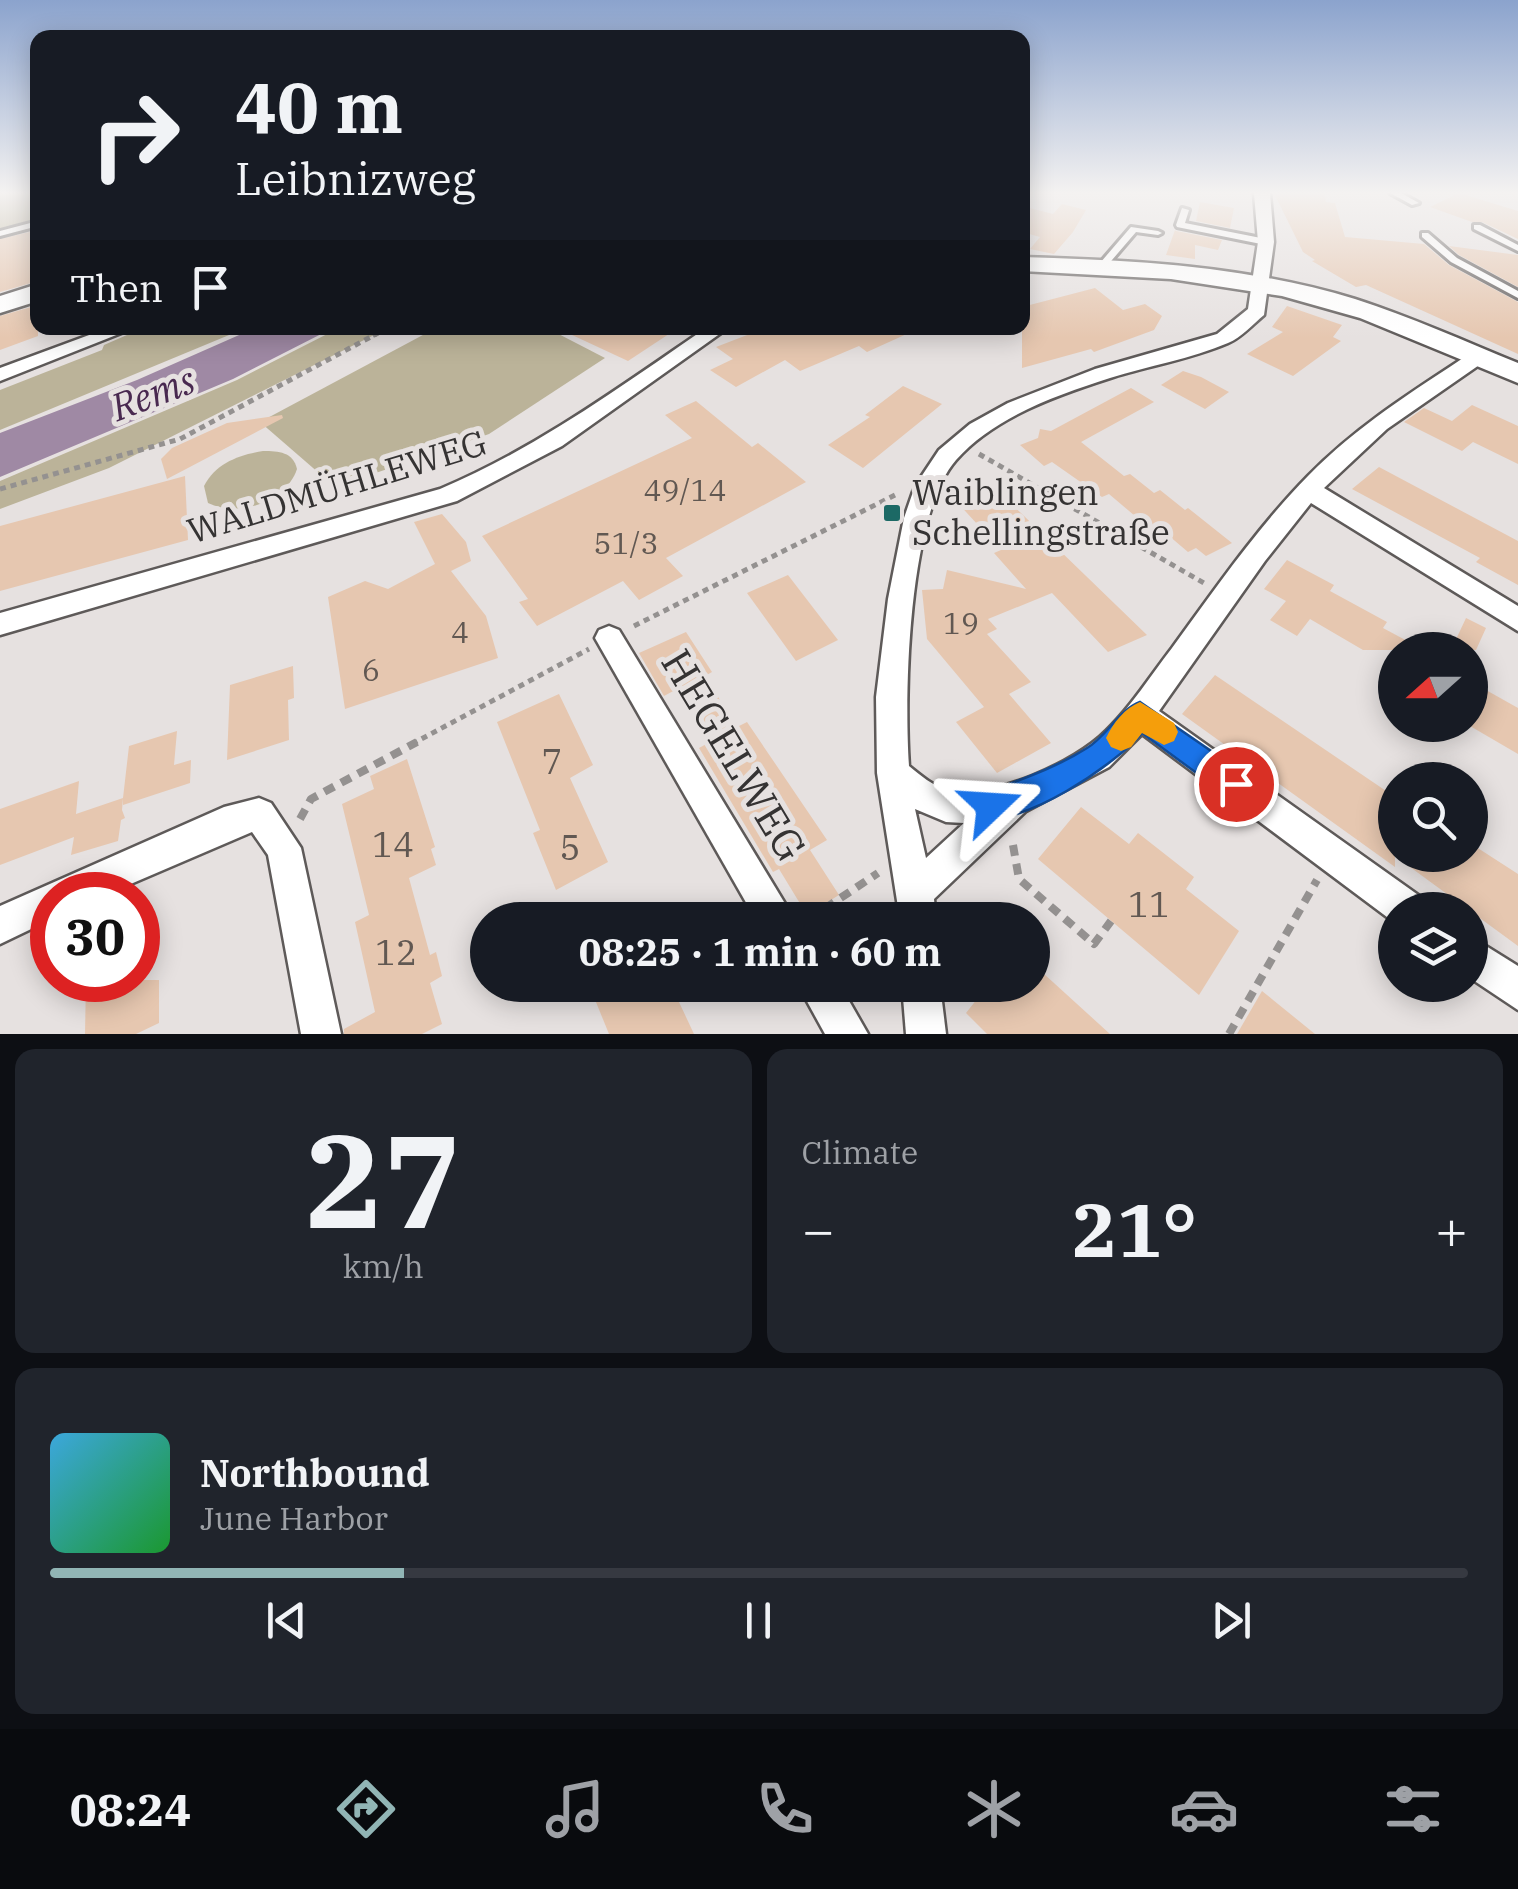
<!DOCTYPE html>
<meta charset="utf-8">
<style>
body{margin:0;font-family:"IBM Plex Serif",serif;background:#20242c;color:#f1f3f6;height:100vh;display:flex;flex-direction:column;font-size:38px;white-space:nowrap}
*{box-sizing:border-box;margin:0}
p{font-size:32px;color:#9ea1a6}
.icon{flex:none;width:55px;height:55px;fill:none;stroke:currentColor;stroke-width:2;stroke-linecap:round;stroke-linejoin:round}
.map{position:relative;height:1034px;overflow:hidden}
.panel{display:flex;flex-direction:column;gap:15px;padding:15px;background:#0d0f14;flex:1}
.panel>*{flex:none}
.banner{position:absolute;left:30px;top:30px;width:1000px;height:305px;border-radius:20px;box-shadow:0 5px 25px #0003;background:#171b24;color:#f1f3f6;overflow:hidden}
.needle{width:65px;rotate:249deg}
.controls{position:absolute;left:1378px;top:632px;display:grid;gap:20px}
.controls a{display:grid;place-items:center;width:110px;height:110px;border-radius:50%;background:#171b24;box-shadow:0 5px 25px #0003;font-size:50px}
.speed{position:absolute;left:30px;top:872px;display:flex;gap:20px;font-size:50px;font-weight:700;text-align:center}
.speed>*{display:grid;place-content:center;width:130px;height:130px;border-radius:50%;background:#171b24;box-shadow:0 5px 25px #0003;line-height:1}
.speed .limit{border:15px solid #d22;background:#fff;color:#111}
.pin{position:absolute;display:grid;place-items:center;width:85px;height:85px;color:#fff;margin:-42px;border:5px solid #fff;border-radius:50%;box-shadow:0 2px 10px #0007}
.me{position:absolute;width:110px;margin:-55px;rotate:70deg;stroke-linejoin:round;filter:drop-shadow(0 0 8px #0008)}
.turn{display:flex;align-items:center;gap:35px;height:210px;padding:0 40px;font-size:45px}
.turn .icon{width:130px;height:130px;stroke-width:2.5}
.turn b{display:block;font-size:70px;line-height:85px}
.then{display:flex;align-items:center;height:95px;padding:0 40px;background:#0003;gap:20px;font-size:38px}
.big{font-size:75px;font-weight:700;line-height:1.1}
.panel .card{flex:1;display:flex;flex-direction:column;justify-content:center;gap:15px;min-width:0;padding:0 35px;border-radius:20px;background:#20242c}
.panel .dial{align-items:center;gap:0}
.dial b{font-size:130px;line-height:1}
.song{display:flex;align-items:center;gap:30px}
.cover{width:120px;height:120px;border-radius:15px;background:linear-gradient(135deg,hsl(200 70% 55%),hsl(130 70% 35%))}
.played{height:10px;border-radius:5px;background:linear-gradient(90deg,#91b5b5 25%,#363941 25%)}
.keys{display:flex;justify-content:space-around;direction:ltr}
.heat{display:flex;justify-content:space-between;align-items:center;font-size:55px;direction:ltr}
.panel .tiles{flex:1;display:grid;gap:15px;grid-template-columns:1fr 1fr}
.card:last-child{grid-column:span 2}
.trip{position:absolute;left:470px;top:902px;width:580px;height:100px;border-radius:50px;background:#171b24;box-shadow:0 5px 25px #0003;font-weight:700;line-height:100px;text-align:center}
.tabs{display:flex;height:160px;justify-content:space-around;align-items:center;background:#090b0e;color:#9ea1a6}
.tabs .icon{width:70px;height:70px}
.tabs .active{color:#91b5b5}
.tabs b{font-size:45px;color:#f1f3f6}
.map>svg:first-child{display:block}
.green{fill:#bbb399}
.water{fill:#9f89a4}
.building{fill:#e6c7b0}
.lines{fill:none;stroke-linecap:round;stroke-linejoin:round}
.lane-casing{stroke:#5e5a59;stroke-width:6}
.street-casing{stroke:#5e5a59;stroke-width:5}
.secondary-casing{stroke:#5e5a59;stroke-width:5}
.path-far2{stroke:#949190;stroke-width:4;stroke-dasharray:5 4;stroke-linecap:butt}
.path-far1{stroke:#949190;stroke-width:5;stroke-dasharray:6 5;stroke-linecap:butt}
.path{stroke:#949190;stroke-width:8;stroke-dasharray:11 8;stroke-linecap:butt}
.lane{fill:#fff;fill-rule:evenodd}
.street{fill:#fff;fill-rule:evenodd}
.secondary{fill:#fff;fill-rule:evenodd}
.route{fill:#1a73e8;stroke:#114b97;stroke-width:2.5}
.slow{fill:#f59e0b}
.poi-dot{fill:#1c6965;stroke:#e6e1e0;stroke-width:4}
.labels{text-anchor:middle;stroke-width:10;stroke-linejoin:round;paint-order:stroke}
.number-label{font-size:30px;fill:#615852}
.street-label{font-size:35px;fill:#353333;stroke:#e6e1e0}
.poi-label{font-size:35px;fill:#353333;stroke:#e6e1e0;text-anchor:start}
.near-number-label{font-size:35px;fill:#615852}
.water-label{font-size:38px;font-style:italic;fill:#492950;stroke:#e6e1e0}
.near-street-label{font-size:42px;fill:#353333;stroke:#e6e1e0}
</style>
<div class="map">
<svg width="1518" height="1034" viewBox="0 0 1518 1034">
<rect width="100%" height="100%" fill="#e6e1e0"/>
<!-- green -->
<g class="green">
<path d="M0 193H37V218L0 229Z"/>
<path d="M143 328H246L0 430V390L102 350 104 345Z"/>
<path d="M339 328H388L109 468 0 509V481L237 380Z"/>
<path d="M436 328H547L605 358 489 434 335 487 260 422Z"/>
<path d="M263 451C279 451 293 452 297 469 286 502 239 518 208 503L204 486C216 463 239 455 263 451Z"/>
</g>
<!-- water -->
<path class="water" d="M255 328H333L233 379 0 477V433L137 380Z"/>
<!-- building -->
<g class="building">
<path d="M1274 193H1324L1326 202 1335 203 1345 237 1424 244 1449 265 1518 302V354L1366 285 1356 287 1312 261 1315 260 1303 252Z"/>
<path d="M1459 193 1518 211V239L1482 222H1472L1430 207Z"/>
<path d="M1200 202 1234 208 1230 228 1196 221Z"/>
<path d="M1062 204 1086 210 1073 232 1054 254 1030 249 1040 237 1022 232V206L1053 214Z"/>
<path d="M38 230V281L0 292V239Z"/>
<path d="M1175 230 1176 231 1222 240 1218 250 1195 245V259L1166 255Z"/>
<path d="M1449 246 1518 255V287L1459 255Z"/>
<path d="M1095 288 1123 310 1145 304 1162 316 1154 330 1094 352 1091 349 1022 368V307Z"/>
<path d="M38 305V336L0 350V316Z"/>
<path d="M1287 306 1342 325 1333 337 1341 341 1293 376 1247 354 1283 332 1272 327Z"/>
<path d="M557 328H678L628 361Z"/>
<path d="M765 328H920L867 352 859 346 800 371 785 360 736 387 710 370 733 359 716 347Z"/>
<path d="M1183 371 1201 377 1229 392 1205 409 1161 385Z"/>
<path d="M903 386 942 404 863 468 828 445 870 417 865 415Z"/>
<path d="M1131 388 1154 402 1081 442 1124 476 1130 474 1154 493 1160 490 1185 510 1188 508 1232 543 1206 556 1196 548 1188 552 1155 524 1148 527 1109 494 1102 497 1052 462 1044 466 1020 445 1038 438 1040 429 1051 431Z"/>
<path d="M696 401 752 447 758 443 806 482 666 558 683 576 639 600 623 581 537 626 519 602 528 599 482 536 692 438 665 415Z"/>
<path d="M1472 405 1518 426V464L1473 442 1462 451 1404 422 1424 408 1452 421Z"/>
<path d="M282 415 283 418 167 479 161 459 172 448 227 423Z"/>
<path d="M1379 467 1518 541V585L1476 562 1480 558 1352 489Z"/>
<path d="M185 476 188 540 0 591V526Z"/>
<path d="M993 486 1147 635 1108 652 1052 593 988 619 997 629 987 634 1031 682 1009 694 1051 743 997 773 956 722 984 707 927 639 922 590 943 589 947 570 1026 589 994 553 1001 550 955 500Z"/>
<path d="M442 514 466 542 471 561 451 571 486 616 498 658 345 709 328 597 365 581 388 589 435 564 414 522Z"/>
<path d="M1287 560 1334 585 1330 591 1387 622 1383 628 1424 650H1363L1310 619 1297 636 1270 620 1286 601 1264 589Z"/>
<path d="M788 575 838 640 796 661 747 593Z"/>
<path d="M1466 618 1486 628 1476 650H1451Z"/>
<path d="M686 632 712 672 705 676 737 727 747 722 827 840 810 850 839 895 807 915 779 869 773 872 699 748 710 742 696 718 677 689 664 696 639 653Z"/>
<path d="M293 666 294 698 288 700 289 740 227 760 230 685Z"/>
<path d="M1215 675 1395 797V855L1460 857 1470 855V843L1518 874V946L1395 856V867L1182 714Z"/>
<path d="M1470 681 1518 708V754L1470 726Z"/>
<path d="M559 694 593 765 570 778 608 862 556 890 533 833 540 830 497 722Z"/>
<path d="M177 731 174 765 191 760 190 783 123 805V798L122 810 125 818 121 820 118 841 71 855 74 837 0 865V809L79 781 76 814 123 798 129 746Z"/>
<path d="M407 759 435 847 431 849 436 865 409 878 430 955 436 952 442 976 430 983 442 1024 422 1034H344V1029L375 1012 355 922 369 915 342 804 374 789 370 776Z"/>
<path d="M1081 807 1129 844 1138 833 1194 877 1186 889 1239 931 1199 995 1038 859Z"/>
<path d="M1032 963 1110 1034H987L966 1013 988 985H1032Z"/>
<path d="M86 980H159V1023L136 1034H85Z"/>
<path d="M589 985H671L694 1034H609Z"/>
<path d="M1262 991 1315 1034H1237Z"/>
</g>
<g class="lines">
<defs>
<g id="lane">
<path d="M1390 193H1401L1419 203 1412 205Z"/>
<path d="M1182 208 1189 210 1185 223 1266 239 1270 242 1266 245 1177 227 1176 225Z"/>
<path d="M38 221V226L0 236V231Z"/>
<path d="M1474 225H1480L1518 245V251L1474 229Z"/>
<path d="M1131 227 1158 231 1162 233 1158 235 1136 232 1106 267H1100V263Z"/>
<path d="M1422 233H1428L1457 258 1518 291V298L1451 262 1422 237Z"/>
</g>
<g id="street">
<path d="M1254 193H1270L1274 242 1264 315C1253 324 1241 338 1228 343 1191 359 1148 366 1110 378 1057 395 994 417 956 460 908 515 904 694 909 766 920 775 933 786 947 790 990 801 1076 762 1106 731 1131 707 1151 675 1172 648 1215 589 1257 528 1308 476 1357 426 1413 391 1471 353H1485V361L1387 429 1324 488 1518 606V631L1311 503 1265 561 1159 711 1421 897 1426 910H1395V923L1142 734 1109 767 1026 811 934 899 936 920H900L877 773 876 697 888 599 904 518 915 486 939 450 970 424 1008 403 1095 369 1217 334 1248 309 1258 242ZM915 809 946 822 964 823 926 858Z"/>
<path d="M108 328H134L0 381V368Z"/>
<path d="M706 328H728L562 446 457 501 0 635V613L440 489C537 448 620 387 706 328Z"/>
<path d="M609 626 619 630 795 920H756L595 638 599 630Z"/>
<path d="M259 798 271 803 301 848 341 1034H301L268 855 252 832 105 895H52V919L0 944V906L224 807Z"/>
<path d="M1470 936 1518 966V1010L1470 978Z"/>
<path d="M798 985H840L868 1034H825Z"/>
<path d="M902 985H940L946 1034H906Z"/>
</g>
<g id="secondary">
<path d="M1022 257C1134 260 1247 266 1355 299 1411 317 1464 341 1518 363V383L1360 318 1282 296 1171 279 1022 271Z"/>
<path d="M38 284V301L0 313V296Z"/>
</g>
</defs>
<!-- lane casing -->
<use href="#lane" class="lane-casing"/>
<!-- street casing -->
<use href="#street" class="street-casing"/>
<!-- secondary casing -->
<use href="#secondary" class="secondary-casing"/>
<!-- path-far2 -->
<path class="path-far2" d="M373 336 388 328"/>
<!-- path-far1 -->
<g class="path-far1">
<path d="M979 454 1204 583"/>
<path d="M0 489 180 439 378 333"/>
<path d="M634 626 897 494"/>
<path d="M412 744 589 649"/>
</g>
<!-- path -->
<g class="path">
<path d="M300 819 311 799 417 742"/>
<path d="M1013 845 1019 879 1094 944 1111 921"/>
<path d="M809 919 878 873"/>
<path d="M1229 1034 1317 880"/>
</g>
<!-- lane -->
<use href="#lane" class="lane"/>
<!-- street -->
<use href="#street" class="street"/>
<!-- secondary -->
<use href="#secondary" class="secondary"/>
</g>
<!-- sky -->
<linearGradient id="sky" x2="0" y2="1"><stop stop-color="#8ba3cd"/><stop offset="0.57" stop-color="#f4f2f1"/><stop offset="1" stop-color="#f4f2f1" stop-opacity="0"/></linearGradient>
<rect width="1518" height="338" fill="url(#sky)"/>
<!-- route -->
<path class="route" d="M1140 702 1246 775 1251 784 1246 794 1236 798 1225 794 1142 733C1119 762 1018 831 980 816L975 806 980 795C1016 781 1054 769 1087 748 1107 736 1119 710 1140 702Z"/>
<!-- slow -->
<path class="slow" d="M1140 702 1174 723 1178 732 1174 741 1164 745 1142 733 1131 747 1121 751 1111 747 1106 738C1113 723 1125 708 1140 702Z"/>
<!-- markers -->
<rect class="poi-dot" x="882" y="503" width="20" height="20" rx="5"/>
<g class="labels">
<!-- number labels -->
<g class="number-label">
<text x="685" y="501">49/14</text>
<text x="626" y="554">51/3</text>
<text x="961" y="634">19</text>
<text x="460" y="643">4</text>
<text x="371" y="681">6</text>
</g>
<!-- street labels -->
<g class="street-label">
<text transform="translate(337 487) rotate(-17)" y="12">WALDMÜHLEWEG</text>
</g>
<!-- poi labels -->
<g class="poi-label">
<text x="912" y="505">Waiblingen<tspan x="912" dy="40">Schellingstraße</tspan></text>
</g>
<!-- near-number labels -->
<g class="near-number-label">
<text x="552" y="774">7</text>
<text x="393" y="857">14</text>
<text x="570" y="860">5</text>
<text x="1149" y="917">11</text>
<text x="396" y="965">12</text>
</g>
<!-- water labels -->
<g class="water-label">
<text transform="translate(153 394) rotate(-21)" y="13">Rems</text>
</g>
<!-- near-street labels -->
<g class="near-street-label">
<text transform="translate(734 755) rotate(59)" y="15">HEGELWEG</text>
</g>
</g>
</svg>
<div class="controls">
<a><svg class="needle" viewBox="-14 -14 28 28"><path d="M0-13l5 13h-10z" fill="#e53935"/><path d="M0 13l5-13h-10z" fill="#9ea1a6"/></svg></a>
<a><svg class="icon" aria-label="search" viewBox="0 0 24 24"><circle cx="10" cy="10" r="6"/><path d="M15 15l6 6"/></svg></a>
<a><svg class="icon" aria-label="layers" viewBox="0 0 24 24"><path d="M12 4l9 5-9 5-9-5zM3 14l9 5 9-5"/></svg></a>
</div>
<div class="speed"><div class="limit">30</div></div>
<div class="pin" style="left:1236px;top:784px;background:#d93025"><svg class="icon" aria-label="arrive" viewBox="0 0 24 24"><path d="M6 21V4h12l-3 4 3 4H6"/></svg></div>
<svg class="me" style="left:991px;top:806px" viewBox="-20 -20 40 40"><path d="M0-17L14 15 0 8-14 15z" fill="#1a73e8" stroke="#fff" stroke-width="4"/></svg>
<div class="trip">08:25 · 1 min · 60 m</div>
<div class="banner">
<div class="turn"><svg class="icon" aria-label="right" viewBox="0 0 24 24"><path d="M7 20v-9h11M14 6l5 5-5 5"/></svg><div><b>40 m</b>Leibnizweg</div></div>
<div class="then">Then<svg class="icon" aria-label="arrive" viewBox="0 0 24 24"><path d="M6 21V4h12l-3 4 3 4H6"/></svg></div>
</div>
</div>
<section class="panel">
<div class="tiles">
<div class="card dial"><b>27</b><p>km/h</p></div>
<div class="card"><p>Climate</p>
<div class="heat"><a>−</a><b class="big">21°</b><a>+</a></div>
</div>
<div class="card">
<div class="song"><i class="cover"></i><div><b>Northbound</b><p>June Harbor</p></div></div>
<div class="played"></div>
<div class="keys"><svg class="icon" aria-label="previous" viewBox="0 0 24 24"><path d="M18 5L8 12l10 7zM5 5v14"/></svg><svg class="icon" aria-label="pause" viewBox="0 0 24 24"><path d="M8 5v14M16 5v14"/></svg><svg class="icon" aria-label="next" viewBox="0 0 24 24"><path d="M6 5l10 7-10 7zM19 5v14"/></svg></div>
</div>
</div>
</section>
<nav class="tabs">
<b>08:24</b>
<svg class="icon active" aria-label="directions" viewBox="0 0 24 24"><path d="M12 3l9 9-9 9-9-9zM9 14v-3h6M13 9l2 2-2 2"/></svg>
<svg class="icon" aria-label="music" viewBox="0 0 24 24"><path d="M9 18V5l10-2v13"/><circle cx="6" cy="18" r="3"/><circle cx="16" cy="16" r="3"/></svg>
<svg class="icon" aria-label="phone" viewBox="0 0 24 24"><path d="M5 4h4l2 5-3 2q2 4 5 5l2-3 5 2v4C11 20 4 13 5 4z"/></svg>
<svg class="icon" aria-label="climate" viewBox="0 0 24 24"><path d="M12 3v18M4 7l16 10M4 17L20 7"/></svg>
<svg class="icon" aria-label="car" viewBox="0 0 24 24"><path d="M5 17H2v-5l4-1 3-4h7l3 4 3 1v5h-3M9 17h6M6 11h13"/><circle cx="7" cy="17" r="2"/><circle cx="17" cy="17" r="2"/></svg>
<svg class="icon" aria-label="filters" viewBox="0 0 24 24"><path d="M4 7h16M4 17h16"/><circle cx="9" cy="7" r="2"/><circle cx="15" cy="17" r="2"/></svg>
</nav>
